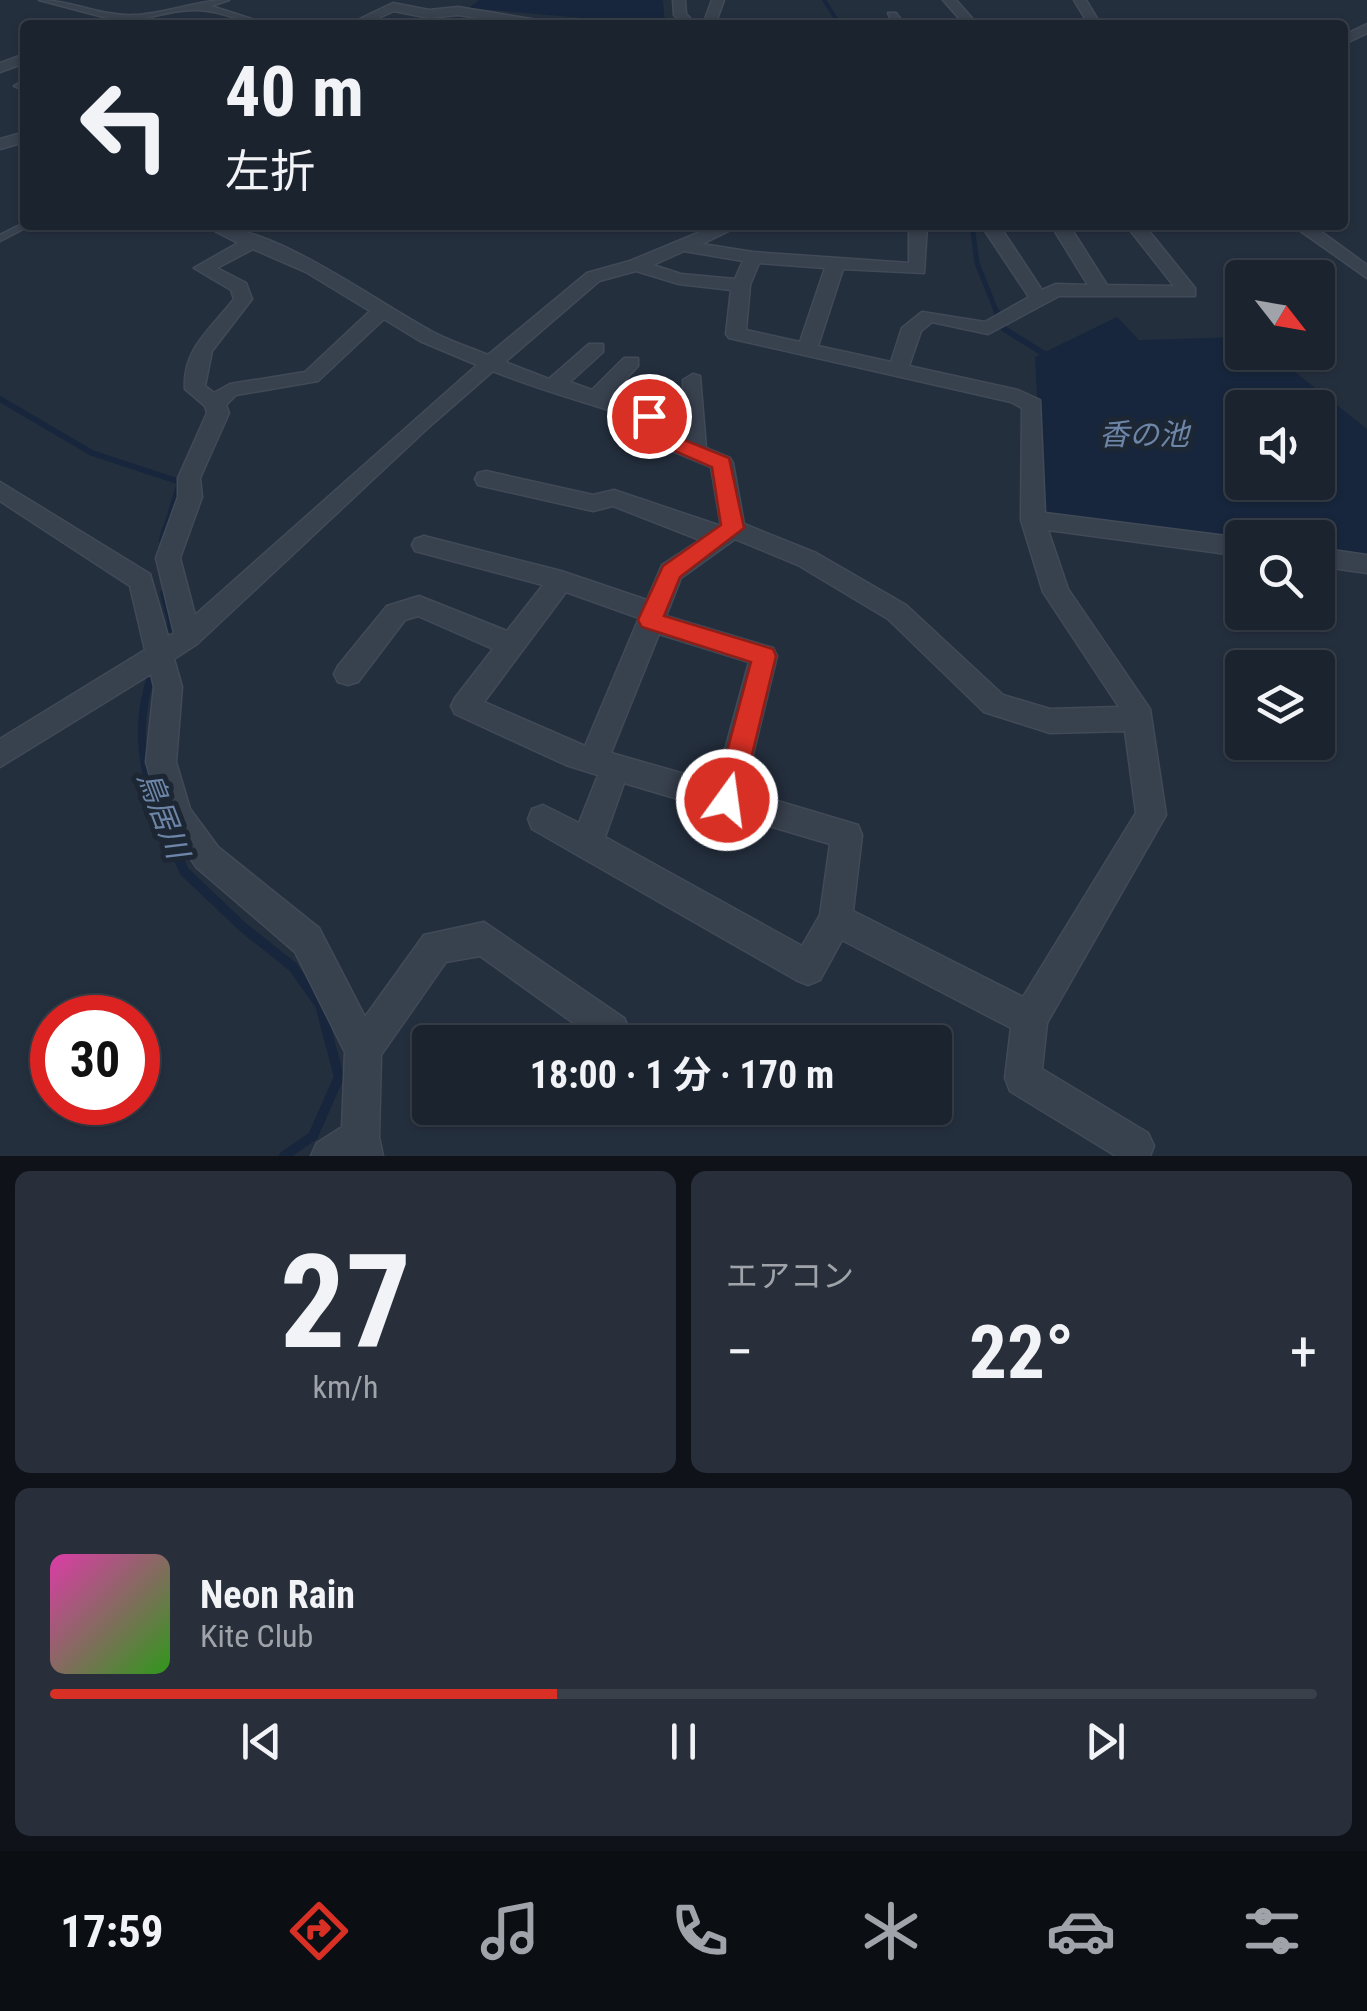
<!DOCTYPE html>
<html lang="ja">
<meta charset="utf-8">
<style>
body{margin:0;font-family:"Roboto Condensed","Noto Sans JP",sans-serif;background:#282f3a;color:#f1f3f6;height:100vh;display:flex;flex-direction:column;font-size:38px;white-space:nowrap}
*{box-sizing:border-box;margin:0}
p{font-size:32px;color:#a0a4aa}
.icon{flex:none;width:55px;height:55px;fill:none;stroke:currentColor;stroke-width:2;stroke-linecap:round;stroke-linejoin:round}
.map{position:relative;height:1156px;overflow:hidden}
.drawer{display:flex;flex-direction:column;gap:15px;padding:15px;background:#0f1319;flex:1}
.drawer>*{flex:none}
.hud{position:absolute;left:20px;top:20px;width:1328px;height:210px;border-radius:10px;box-shadow:0 2px 8px #0004,0 0 0 2px #39404a;background:#1b232e;color:#f1f3f6;overflow:hidden}
.needle{width:65px;rotate:121deg}
.controls{position:absolute;left:1225px;top:260px;display:grid;gap:20px}
.controls a{display:grid;place-items:center;width:110px;height:110px;border-radius:10px;background:#1b232e;box-shadow:0 2px 8px #0004,0 0 0 2px #39404a;font-size:50px}
.speed{position:absolute;left:30px;top:995px;display:flex;gap:20px;font-size:50px;font-weight:700;text-align:center}
.speed>*{display:grid;place-content:center;width:130px;height:130px;border-radius:50%;background:#1b232e;box-shadow:0 2px 8px #0004,0 0 0 2px #39404a;line-height:1}
.speed .limit{border:15px solid #d22;background:#fff;color:#111}
.pin{position:absolute;display:grid;place-items:center;width:85px;height:85px;color:#fff;margin:-42px;border:5px solid #fff;border-radius:50%;box-shadow:0 2px 10px #0007}
.me{position:absolute;width:110px;margin:-55px;rotate:14deg;stroke-linejoin:round;filter:drop-shadow(0 0 8px #0008)}
.turn{display:flex;align-items:center;gap:35px;height:210px;padding:0 40px;font-size:45px}
.turn .icon{width:130px;height:130px;stroke-width:2.5}
.turn b{display:block;font-size:70px;line-height:85px}
.big{font-size:75px;font-weight:700;line-height:1.1}
.drawer .card{flex:1;display:flex;flex-direction:column;justify-content:center;gap:15px;min-width:0;padding:0 35px;border-radius:15px;background:#282f3a}
.drawer .dial{align-items:center;gap:0}
.dial b{font-size:130px;line-height:1}
.song{display:flex;align-items:center;gap:30px}
.cover{width:120px;height:120px;border-radius:15px;background:linear-gradient(135deg,hsl(320 70% 55%),hsl(110 70% 35%))}
.played{height:10px;border-radius:5px;background:linear-gradient(90deg,#d93025 40%,#39404a 40%)}
.keys{display:flex;justify-content:space-around;direction:ltr}
.heat{display:flex;justify-content:space-between;align-items:center;font-size:55px;direction:ltr}
.drawer .tiles{flex:1;display:grid;gap:15px;grid-template-columns:1fr 1fr}
.card:last-child{grid-column:span 2}
.trip{position:absolute;left:412px;top:1025px;width:540px;height:100px;border-radius:10px;background:#1b232e;box-shadow:0 2px 8px #0004,0 0 0 2px #39404a;font-weight:700;line-height:100px;text-align:center}
.tab-bar{display:flex;height:160px;justify-content:space-around;align-items:center;background:#0b0e12;color:#a0a4aa}
.tab-bar .icon{width:70px;height:70px}
.tab-bar .active{color:#d93025}
.tab-bar b{font-size:45px;color:#f1f3f6}
.map>svg:first-child{display:block}
.water{fill:#17263c;fill-rule:evenodd}
.lines{fill:none;stroke-linecap:round;stroke-linejoin:round}
.stream-far4{stroke:#17263c;stroke-width:4}
.stream-far3{stroke:#17263c;stroke-width:5}
.stream-far2{stroke:#17263c;stroke-width:6}
.stream-far1{stroke:#17263c;stroke-width:8}
.stream{stroke:#17263c;stroke-width:10}
.lane-casing{stroke:#414a57;stroke-width:3}
.street-casing{stroke:#414a57;stroke-width:3}
.lane{fill:#38414e;fill-rule:evenodd}
.street{fill:#38414e;fill-rule:evenodd}
.route{fill:#d93025;stroke:#8d1f18;stroke-width:2.5}
.labels{text-anchor:middle;stroke-width:10;stroke-linejoin:round;paint-order:stroke}
.water-label{font-size:30px;font-style:italic;fill:#6d86a8;stroke:#1d2633}
</style>
<div class="map">
<svg width="1367" height="1156" viewBox="0 0 1367 1156">
<rect width="100%" height="100%" fill="#242f3e"/>
<!-- water -->
<g class="water">
<path d="M479 0H663L665 25 469 8Z"/>
<path d="M1117 317 1139 340 1242 337V352L1271 353 1367 429V563L1318 555V538H1242V544L1043 515 1035 357ZM1242 408H1318V482H1242Z"/>
</g>
<g class="lines">
<!-- stream-far4 -->
<path class="stream-far4" d="M824 0 840 25"/>
<!-- stream-far3 -->
<path class="stream-far3" d="M972 225 977 263 997 313"/>
<!-- stream-far2 -->
<g class="stream-far2">
<path d="M996 310 1004 329 1051 358"/>
<path d="M0 399 92 453 180 482 165 532"/>
</g>
<!-- stream-far1 -->
<g class="stream-far1">
<path d="M163 540 166 529"/>
<path d="M164 593 172 624 165 642"/>
<path d="M154 669C135 717 140 760 156 808"/>
</g>
<!-- stream -->
<path class="stream" d="M156 806 184 871 244 928 293 967 320 1005 339 1077 313 1136 284 1156"/>
<defs>
<g id="lane">
<path d="M528 21 530 24 460 25 463 23Z"/>
<path d="M24 223 31 225 0 241V235Z"/>
</g>
<g id="street">
<path d="M39 0C71 0 103 17 134 15 166 14 196 0 229 0L211 6 271 25C245 25 220 9 194 10 163 10 133 25 101 25L115 20Z"/>
<path d="M673 0H685L686 14 697 25H684L674 15Z"/>
<path d="M712 0H724L715 25H703Z"/>
<path d="M943 0H956L978 25H965Z"/>
<path d="M1074 0H1086L1101 25H1089Z"/>
<path d="M393 3 429 10 458 7 568 25H525L458 15 429 18 394 11 363 25H347Z"/>
<path d="M888 13H896L905 25H893Z"/>
<path d="M1367 24V33L1342 45V36Z"/>
<path d="M25 54V63L0 72V63Z"/>
<path d="M21 82 25 83V91L14 86Z"/>
<path d="M25 132V142L0 149V139Z"/>
<path d="M203 225C275 225 368 297 431 331 449 341 469 347 488 355L587 273 630 261 717 225H741L702 244 753 252 909 263V225H927L924 273 843 269 818 346 891 362 902 328 922 312 985 322 1029 297 981 225H999L1042 290 1056 284 1088 285 1051 225H1069L1107 285 1174 286 1126 225H1144L1195 288V296H1059L988 334 932 322 921 331 909 366 1018 390 1040 400 1045 513 1242 538V556L1048 530 1068 589 1150 709 1166 815 1047 1023 1042 1069 1148 1133 1154 1146 1150 1156H1116L1010 1091 1005 1078 1011 1028 842 940 820 980 808 985 796 980 532 829 528 819 532 809 543 805 579 823 598 775 566 765 455 714 451 706 455 698 493 649 418 616 405 620 358 682 348 685 338 682 334 674 338 666 387 606 419 596 507 631 543 585 415 551 412 545 415 539 424 536 561 571 647 600 662 565 700 540 613 506 593 511 478 485 475 479 478 473 486 471 593 495 614 490 721 526 711 467 646 440 639 420C590 403 541 391 493 371L430 426 197 644 174 659 182 687 176 762 190 809 218 847 319 928 365 1017 424 935 484 922 624 1018 630 1030 624 1042H600L480 956 446 962 381 1055 379 1137 383 1156H311L317 1143 342 1127 345 1052 295 952 196 867 162 816 146 762 154 687 151 674 0 767V739L145 650 130 586 0 501V482L150 574 168 636 174 633 156 558 178 497V478L207 413 205 406 185 389C182 349 212 328 234 299L231 290 194 268 238 243ZM253 249 306 272 370 311 305 372 230 384 214 393 205 386 212 351 252 299 246 283 217 268ZM684 251 743 261 735 279 681 274 653 265ZM759 263 825 268 800 342 746 330 750 285ZM636 271 679 284 731 290 726 334 729 338 1011 402 1022 408 1021 520 1043 592 1119 707 1050 709 1003 695 906 605 816 553 744 524 733 463 730 458 706 448 700 376 693 374 683 380 684 439 664 431 657 411 610 396 638 366V358H624L592 390 570 382 603 352V344H589L549 379 505 362 599 281ZM384 319 420 341 477 365 195 615 180 558 202 497 200 478 229 413 226 405 236 395 318 381ZM735 539 798 565 888 619 984 712 1050 733 1125 731 1136 813 1023 997 853 911 862 835 858 825 744 791 777 656 773 648 666 616 681 578ZM566 592 639 618 585 746 484 702ZM659 634 749 662 716 783 611 753ZM624 783 830 844 820 915 802 946 605 837Z"/>
<path d="M1292 225H1312L1367 265V278Z"/>
<path d="M1318 548 1367 555V573L1318 566Z"/>
</g>
</defs>
<!-- lane casing -->
<use href="#lane" class="lane-casing"/>
<!-- street casing -->
<use href="#street" class="street-casing"/>
<!-- lane -->
<use href="#lane" class="lane"/>
<!-- street -->
<use href="#street" class="street"/>
</g>
<!-- route -->
<path class="route" d="M649 409 659 416 662 431 729 458 744 528 680 577 664 616 773 649 776 656 741 800 737 809 727 813 718 809 714 800 751 662 642 627 638 620 663 566 721 525 712 467 647 439 639 416Z"/>
<g class="labels">
<!-- water labels -->
<g class="water-label">
<text x="1144" y="445">香の池</text>
<text transform="translate(163 815) rotate(69)" y="10">鳥居川</text>
</g>
</g>
</svg>
<div class="controls">
<a><svg class="needle" viewBox="-14 -14 28 28"><path d="M0-13l5 13h-10z" fill="#e53935"/><path d="M0 13l5-13h-10z" fill="#a0a4aa"/></svg></a>
<a><svg class="icon" aria-label="sound" viewBox="0 0 24 24"><path d="M4 9h4l5-4v14l-5-4H4zM17 9q2 3 0 6"/></svg></a>
<a><svg class="icon" aria-label="search" viewBox="0 0 24 24"><circle cx="10" cy="10" r="6"/><path d="M15 15l6 6"/></svg></a>
<a><svg class="icon" aria-label="layers" viewBox="0 0 24 24"><path d="M12 4l9 5-9 5-9-5zM3 14l9 5 9-5"/></svg></a>
</div>
<div class="speed"><div class="limit">30</div></div>
<div class="pin" style="left:649px;top:416px;background:#d93025"><svg class="icon" aria-label="arrive" viewBox="0 0 24 24"><path d="M6 21V4h12l-3 4 3 4H6"/></svg></div>
<svg class="me" style="left:727px;top:800px" viewBox="-20 -20 40 40"><circle r="17" fill="#d93025" stroke="#fff" stroke-width="3"/><path d="M0-11L8 9 0 5-8 9z" fill="#fff"/></svg>
<div class="trip">18:00 · 1 分 · 170 m</div>
<div class="hud">
<div class="turn"><svg class="icon" aria-label="left" viewBox="0 0 24 24"><path d="M17 20v-9H6M10 6l-5 5 5 5"/></svg><div><b>40 m</b>左折</div></div>
</div>
</div>
<section class="drawer">
<div class="tiles">
<div class="card dial"><b>27</b><p>km/h</p></div>
<div class="card"><p>エアコン</p>
<div class="heat"><a>−</a><b class="big">22°</b><a>+</a></div>
</div>
<div class="card">
<div class="song"><i class="cover"></i><div><b>Neon Rain</b><p>Kite Club</p></div></div>
<div class="played"></div>
<div class="keys"><svg class="icon" aria-label="previous" viewBox="0 0 24 24"><path d="M18 5L8 12l10 7zM5 5v14"/></svg><svg class="icon" aria-label="pause" viewBox="0 0 24 24"><path d="M8 5v14M16 5v14"/></svg><svg class="icon" aria-label="next" viewBox="0 0 24 24"><path d="M6 5l10 7-10 7zM19 5v14"/></svg></div>
</div>
</div>
</section>
<nav class="tab-bar">
<b>17:59</b>
<svg class="icon active" aria-label="directions" viewBox="0 0 24 24"><path d="M12 3l9 9-9 9-9-9zM9 14v-3h6M13 9l2 2-2 2"/></svg>
<svg class="icon" aria-label="music" viewBox="0 0 24 24"><path d="M9 18V5l10-2v13"/><circle cx="6" cy="18" r="3"/><circle cx="16" cy="16" r="3"/></svg>
<svg class="icon" aria-label="phone" viewBox="0 0 24 24"><path d="M5 4h4l2 5-3 2q2 4 5 5l2-3 5 2v4C11 20 4 13 5 4z"/></svg>
<svg class="icon" aria-label="climate" viewBox="0 0 24 24"><path d="M12 3v18M4 7l16 10M4 17L20 7"/></svg>
<svg class="icon" aria-label="car" viewBox="0 0 24 24"><path d="M5 17H2v-5l4-1 3-4h7l3 4 3 1v5h-3M9 17h6M6 11h13"/><circle cx="7" cy="17" r="2"/><circle cx="17" cy="17" r="2"/></svg>
<svg class="icon" aria-label="filters" viewBox="0 0 24 24"><path d="M4 7h16M4 17h16"/><circle cx="9" cy="7" r="2"/><circle cx="15" cy="17" r="2"/></svg>
</nav>
